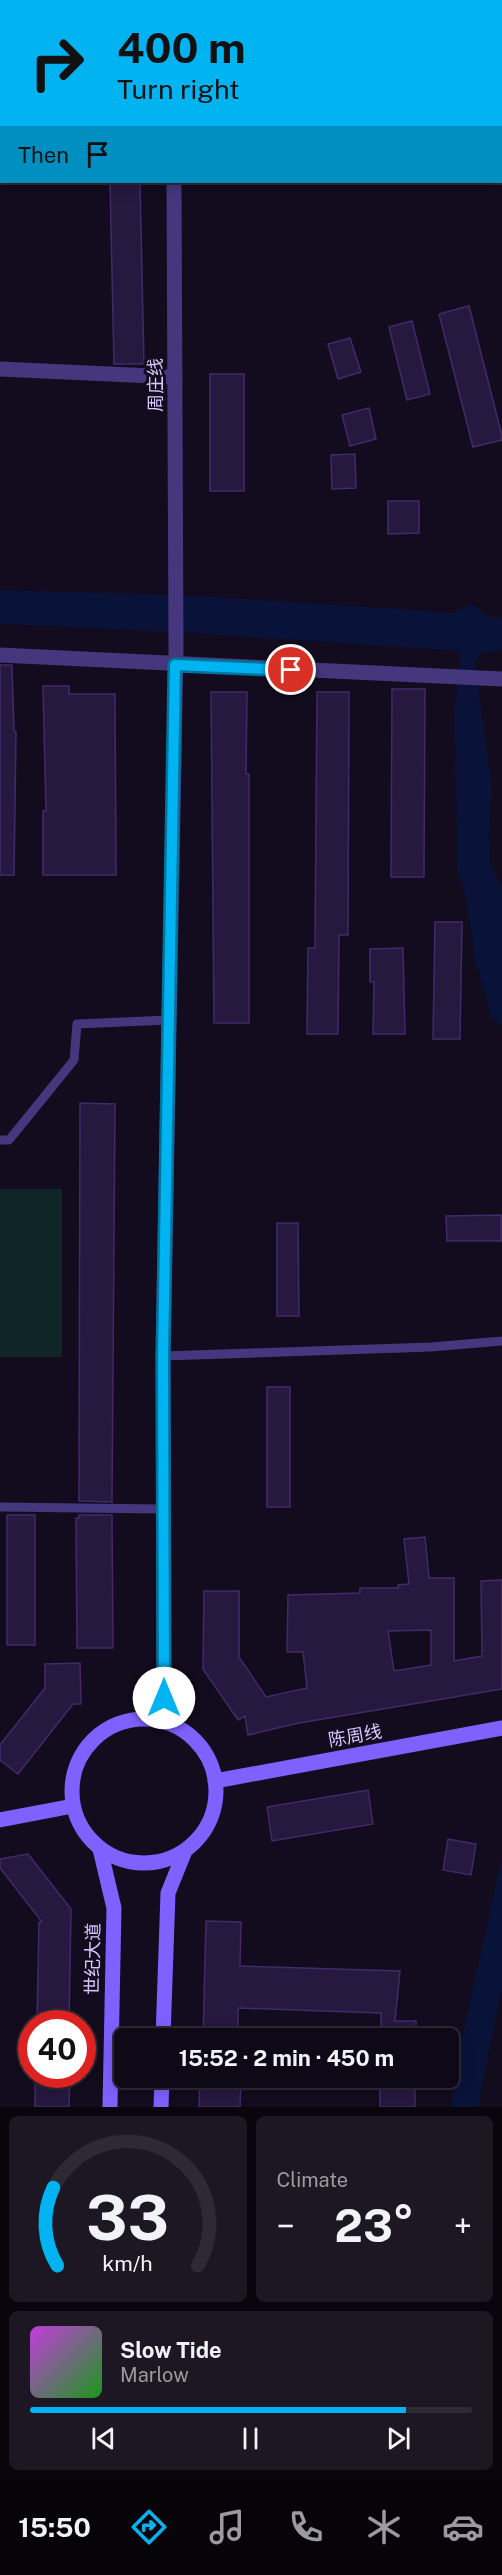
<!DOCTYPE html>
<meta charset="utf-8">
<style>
body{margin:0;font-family:"Public Sans","Noto Sans SC",sans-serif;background:#1c1723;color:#f1f3f6;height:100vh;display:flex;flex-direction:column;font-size:22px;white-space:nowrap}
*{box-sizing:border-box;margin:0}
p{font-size:20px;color:#9b9aa1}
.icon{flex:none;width:33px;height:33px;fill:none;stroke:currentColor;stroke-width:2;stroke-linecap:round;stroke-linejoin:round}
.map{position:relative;height:2107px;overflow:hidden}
.sheet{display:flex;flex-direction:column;gap:9px;padding:9px;background:#08050c;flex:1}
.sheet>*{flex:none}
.guide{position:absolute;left:0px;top:0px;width:502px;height:183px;box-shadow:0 3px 15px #0003,0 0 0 2px #2e2a35;background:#02b3f2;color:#111;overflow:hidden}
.speed{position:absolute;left:18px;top:2010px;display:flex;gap:12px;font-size:30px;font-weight:700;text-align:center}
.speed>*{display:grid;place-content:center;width:78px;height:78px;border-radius:50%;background:#0e0916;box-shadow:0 3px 15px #0003,0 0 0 2px #2e2a35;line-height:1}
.speed .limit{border:9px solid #d22;background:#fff;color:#111}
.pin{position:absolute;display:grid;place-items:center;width:51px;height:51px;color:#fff;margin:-26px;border:3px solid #fff;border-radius:50%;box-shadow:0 2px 6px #0007}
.me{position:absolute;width:66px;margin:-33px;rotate:0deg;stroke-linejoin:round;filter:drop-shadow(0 0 4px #0008)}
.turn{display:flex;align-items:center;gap:21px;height:126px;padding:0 18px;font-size:27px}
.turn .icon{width:78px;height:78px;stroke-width:2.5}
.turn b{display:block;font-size:42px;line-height:51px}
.then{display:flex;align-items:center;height:57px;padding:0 18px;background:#0003;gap:12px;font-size:22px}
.big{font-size:45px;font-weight:700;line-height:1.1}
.sheet .card{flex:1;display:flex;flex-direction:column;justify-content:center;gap:9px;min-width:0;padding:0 21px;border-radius:9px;background:#1c1723}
.sheet .dial{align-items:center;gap:0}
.dial svg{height:156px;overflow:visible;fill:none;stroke:#2e2a35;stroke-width:7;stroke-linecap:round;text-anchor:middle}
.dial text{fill:#f1f3f6;stroke:none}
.song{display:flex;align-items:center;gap:18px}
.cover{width:72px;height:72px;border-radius:9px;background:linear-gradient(135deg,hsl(290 70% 55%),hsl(120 70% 35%))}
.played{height:6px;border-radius:3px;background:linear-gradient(90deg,#02b3f2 85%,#2e2a35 85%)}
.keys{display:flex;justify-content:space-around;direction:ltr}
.heat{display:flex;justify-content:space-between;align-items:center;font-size:33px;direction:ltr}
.sheet .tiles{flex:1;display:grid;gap:9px;grid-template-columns:1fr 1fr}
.card:last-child{grid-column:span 2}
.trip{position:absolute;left:114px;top:2028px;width:345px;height:60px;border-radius:9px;background:#0e0916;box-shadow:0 3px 15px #0003,0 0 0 2px #2e2a35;font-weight:700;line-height:60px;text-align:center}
.tabs{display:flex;height:96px;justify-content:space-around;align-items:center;background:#060409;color:#9b9aa1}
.tabs .icon{width:42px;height:42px}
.tabs .current{color:#02b3f2}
.tabs b{font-size:27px;color:#f1f3f6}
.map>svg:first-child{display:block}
.green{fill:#0f2528}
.water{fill:#09133a}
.building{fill:#26183f;stroke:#412a6a;stroke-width:1.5;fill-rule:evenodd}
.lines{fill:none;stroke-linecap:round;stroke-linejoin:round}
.service{stroke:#45377d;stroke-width:9}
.minor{stroke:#45377d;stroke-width:15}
.tertiary{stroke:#45377d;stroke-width:15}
.secondary{stroke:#7e61fe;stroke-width:15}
.route-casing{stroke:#01749d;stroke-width:15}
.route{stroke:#02b3f2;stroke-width:10}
.labels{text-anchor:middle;stroke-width:6;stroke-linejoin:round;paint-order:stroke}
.street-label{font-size:18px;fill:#d8c9ff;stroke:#120c1e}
</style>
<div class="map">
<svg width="502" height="2107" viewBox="0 0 502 2107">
<rect width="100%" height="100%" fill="#120c1e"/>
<!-- green -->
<rect class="green" x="0" y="1189" width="62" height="168"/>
<!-- water -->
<g class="water">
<path d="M0 590 200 596 454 613 471 604 490 617 502 618V650L482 653 474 663 492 783 489 835 490 861 502 889V1027L491 1016 475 958 465 893 458 873 454 714 461 651 159 631 0 624Z"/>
<path d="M502 1857V1986L478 2107H451L457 2061Z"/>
</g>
<!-- building -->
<g class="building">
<path d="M110 182H140L144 364H114Z"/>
<path d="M469 306 502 436V440L473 447 439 314Z"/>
<path d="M412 321 430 394 407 400 389 327Z"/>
<path d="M350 338 361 372 338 379 328 344Z"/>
<rect x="210" y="374" width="34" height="117"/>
<path d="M369 408 376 439 350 446 342 415Z"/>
<path d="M355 454 356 488 332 489 331 455Z"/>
<path d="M388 501H419V533L388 534Z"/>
<path d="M0 665H12L14 731 16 732 14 875H0Z"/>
<path d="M43 686H69V694H115L116 875H43V811H46Z"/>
<path d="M392 689H425L424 877H391Z"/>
<path d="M211 692H247L246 774H249V1023H214Z"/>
<path d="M317 692H349L348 935H339L338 1034H307L308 948H315Z"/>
<path d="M435 922H462L460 1039H433Z"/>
<path d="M403 948 405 1034H373L374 982H370V949Z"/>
<path d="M80 1103 115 1104 112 1502 79 1501Z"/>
<path d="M501 1215V1241H447L446 1216Z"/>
<path d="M277 1223H298L299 1316H277Z"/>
<rect x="267" y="1387" width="23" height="120"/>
<rect x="7" y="1515" width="28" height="130"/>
<path d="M79 1515H112L113 1648H77L76 1518H79Z"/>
<path d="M425 1537 429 1578H454V1661L482 1656 481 1581 502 1580V1689L299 1723 248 1735 245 1716 238 1720 203 1669 204 1591H239V1657L266 1697 307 1688 303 1652H287L288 1595 360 1593V1588H398V1585L409 1584 404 1539ZM431 1630V1665L394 1671 388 1631Z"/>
<path d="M80 1663 81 1704H73L18 1774 0 1760V1745L45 1688V1664Z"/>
<path d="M368 1790 373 1824 272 1841 267 1807Z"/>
<path d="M448 1839 476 1844 471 1875 443 1870Z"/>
<path d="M28 1854 71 1909 69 2024H37L39 1922H42L0 1868V1859Z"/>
<path d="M206 1921 241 1922 240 1966 400 1971 395 2021H416V2038H381V2013L238 2008V2038H203Z"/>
<path d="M35 2074H70L69 2107H35Z"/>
<path d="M200 2078H241L240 2107H199Z"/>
<rect x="380" y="2078" width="35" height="29"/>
</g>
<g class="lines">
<!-- service -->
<g class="service">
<path d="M0 1140H9L74 1060 77 1024 169 1020"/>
<path d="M163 1356 431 1347 502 1341"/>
<path d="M0 1507 162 1509"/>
</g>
<!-- minor -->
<g class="minor">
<path d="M0 369 175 377"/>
<path d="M0 655 502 679"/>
</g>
<!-- tertiary -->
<g class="tertiary">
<path d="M173 0V2"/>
<path d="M164 1722 163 1356 176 650 174 182"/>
</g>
<!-- secondary -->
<g class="secondary">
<circle cx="144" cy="1791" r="72"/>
<path d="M215 1781 502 1728"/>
<path d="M0 1820 73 1806"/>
<path d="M100 1849 114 1908 110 2107"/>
<path d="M163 2038 168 1893 185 1851"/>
<path d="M161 2107 162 2078"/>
</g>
</g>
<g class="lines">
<defs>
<path id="route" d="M164 1698 163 1356 175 665 291 670"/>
</defs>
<!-- route casing -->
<use href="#route" class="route-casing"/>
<!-- route -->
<use href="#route" class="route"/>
</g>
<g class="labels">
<!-- street labels -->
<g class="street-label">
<text transform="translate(156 385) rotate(-90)" y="6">周庄线</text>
<text transform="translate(355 1736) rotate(-10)" y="6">陈周线</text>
<text transform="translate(93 1959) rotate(-89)" y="6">世纪大道</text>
</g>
</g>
</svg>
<div class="speed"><div class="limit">40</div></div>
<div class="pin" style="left:291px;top:670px;background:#d93025"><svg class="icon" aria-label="arrive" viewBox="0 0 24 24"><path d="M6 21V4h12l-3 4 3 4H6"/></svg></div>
<svg class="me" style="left:164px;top:1698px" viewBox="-20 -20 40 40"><circle r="19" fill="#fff"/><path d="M0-13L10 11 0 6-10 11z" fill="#02b3f2"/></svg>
<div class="trip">15:52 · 2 min · 450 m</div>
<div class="guide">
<div class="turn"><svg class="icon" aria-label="right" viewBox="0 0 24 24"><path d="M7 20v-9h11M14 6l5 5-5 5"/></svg><div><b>400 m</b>Turn right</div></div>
<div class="then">Then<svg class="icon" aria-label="arrive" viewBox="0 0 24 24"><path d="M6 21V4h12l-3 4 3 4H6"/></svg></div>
</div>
</div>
<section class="sheet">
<div class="tiles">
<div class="card dial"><svg viewBox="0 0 100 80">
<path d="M14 69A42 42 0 1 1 86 69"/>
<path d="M14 69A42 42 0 0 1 12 29" stroke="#02b3f2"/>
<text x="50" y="56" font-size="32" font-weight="700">33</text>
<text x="50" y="72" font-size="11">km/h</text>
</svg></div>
<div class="card"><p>Climate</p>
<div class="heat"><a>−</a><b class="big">23°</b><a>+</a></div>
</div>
<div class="card">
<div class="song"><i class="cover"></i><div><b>Slow Tide</b><p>Marlow</p></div></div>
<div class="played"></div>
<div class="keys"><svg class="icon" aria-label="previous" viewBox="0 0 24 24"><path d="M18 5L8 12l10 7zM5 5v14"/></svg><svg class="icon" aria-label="pause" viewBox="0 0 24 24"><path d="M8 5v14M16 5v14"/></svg><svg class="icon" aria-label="next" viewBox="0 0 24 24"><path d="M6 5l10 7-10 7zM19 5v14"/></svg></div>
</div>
</div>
</section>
<nav class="tabs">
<b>15:50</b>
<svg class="icon current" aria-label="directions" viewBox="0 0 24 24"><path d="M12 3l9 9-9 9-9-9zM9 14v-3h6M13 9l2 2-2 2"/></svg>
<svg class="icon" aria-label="music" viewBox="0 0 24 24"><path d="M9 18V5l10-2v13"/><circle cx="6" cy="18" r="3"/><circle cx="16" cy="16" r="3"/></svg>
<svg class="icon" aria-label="phone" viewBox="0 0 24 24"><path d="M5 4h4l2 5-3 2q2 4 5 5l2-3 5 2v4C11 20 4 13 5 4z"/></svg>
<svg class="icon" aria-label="climate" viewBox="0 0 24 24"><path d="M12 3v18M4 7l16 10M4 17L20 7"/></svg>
<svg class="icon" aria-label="car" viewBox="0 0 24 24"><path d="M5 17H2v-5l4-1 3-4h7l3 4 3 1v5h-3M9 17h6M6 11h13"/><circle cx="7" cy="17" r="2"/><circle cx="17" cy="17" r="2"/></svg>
</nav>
